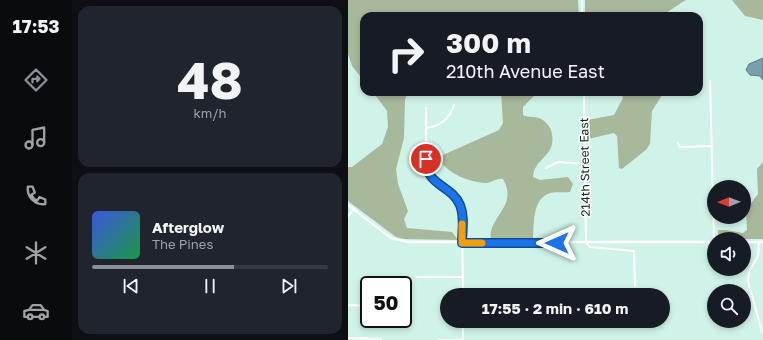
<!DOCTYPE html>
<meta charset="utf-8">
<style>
body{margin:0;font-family:"Golos Text",sans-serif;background:#20242c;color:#f1f3f6;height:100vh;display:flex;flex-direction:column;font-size:15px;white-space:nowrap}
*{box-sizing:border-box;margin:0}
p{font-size:13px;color:#9ea1a6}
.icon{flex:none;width:22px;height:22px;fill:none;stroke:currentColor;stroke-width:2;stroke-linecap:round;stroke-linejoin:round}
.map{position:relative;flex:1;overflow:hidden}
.drawer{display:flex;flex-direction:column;gap:6px;padding:6px;background:#0d0f14;width:276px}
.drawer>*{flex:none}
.guide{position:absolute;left:12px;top:12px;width:343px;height:84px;border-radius:12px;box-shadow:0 2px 6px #0003;background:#171b24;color:#f1f3f6;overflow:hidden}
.needle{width:26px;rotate:269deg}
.controls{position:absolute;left:359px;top:180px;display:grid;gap:8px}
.controls a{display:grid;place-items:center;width:44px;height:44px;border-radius:50%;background:#171b24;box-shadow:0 2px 6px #0003;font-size:20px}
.speed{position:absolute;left:12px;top:276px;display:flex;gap:8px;font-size:20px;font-weight:700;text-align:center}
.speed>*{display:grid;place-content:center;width:52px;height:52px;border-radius:50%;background:#171b24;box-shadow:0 2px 6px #0003;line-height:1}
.speed .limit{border:2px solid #111;border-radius:6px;background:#fff;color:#111}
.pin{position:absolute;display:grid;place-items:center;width:34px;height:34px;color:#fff;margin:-17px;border:2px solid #fff;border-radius:50%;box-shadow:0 1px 4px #0007}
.me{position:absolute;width:44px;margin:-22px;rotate:270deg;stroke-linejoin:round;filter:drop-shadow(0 0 3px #0008)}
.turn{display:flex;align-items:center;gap:14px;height:84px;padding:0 20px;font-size:18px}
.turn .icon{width:52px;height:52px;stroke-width:2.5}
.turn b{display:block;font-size:28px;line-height:34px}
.drawer .tile{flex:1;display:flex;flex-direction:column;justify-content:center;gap:6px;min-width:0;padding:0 14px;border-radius:12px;background:#20242c}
.drawer .dial{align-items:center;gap:0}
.dial b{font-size:52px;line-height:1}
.song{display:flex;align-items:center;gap:12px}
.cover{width:48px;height:48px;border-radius:6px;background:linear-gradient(135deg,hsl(230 70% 55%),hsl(140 70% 35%))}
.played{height:4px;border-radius:2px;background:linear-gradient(90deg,#8c9099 60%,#363941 60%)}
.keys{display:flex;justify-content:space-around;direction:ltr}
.trip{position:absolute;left:92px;top:288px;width:230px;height:40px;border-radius:20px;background:#171b24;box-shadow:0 2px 6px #0003;font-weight:700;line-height:40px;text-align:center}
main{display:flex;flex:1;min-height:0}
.tab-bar{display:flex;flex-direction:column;width:72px;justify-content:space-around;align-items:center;background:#090b0e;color:#9ea1a6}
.tab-bar .icon{width:28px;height:28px}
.tab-bar .selected{color:#8c9099}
.tab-bar b{font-size:18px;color:#f1f3f6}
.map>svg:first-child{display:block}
.forest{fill:#a8b89b}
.water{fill:#7a9fac;stroke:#5c7a82}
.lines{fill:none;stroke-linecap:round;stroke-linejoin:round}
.street{stroke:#fff;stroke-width:2}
.secondary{stroke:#fff;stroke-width:2.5}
.route-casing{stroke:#114b97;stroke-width:10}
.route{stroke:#1a73e8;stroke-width:7}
.slow{stroke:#f59e0b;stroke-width:7}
.labels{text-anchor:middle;stroke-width:3;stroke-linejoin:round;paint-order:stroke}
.street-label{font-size:12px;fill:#162320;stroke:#fff}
</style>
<main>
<nav class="tab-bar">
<b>17:53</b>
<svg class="icon selected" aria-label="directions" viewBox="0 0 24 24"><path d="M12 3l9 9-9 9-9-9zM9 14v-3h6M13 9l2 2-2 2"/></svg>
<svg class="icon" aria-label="music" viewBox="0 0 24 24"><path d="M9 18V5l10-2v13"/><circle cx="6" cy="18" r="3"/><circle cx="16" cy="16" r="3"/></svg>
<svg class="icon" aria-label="phone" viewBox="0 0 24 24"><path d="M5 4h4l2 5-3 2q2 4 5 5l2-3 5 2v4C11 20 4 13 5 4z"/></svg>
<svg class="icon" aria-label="climate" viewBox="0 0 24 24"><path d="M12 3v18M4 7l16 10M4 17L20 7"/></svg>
<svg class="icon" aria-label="car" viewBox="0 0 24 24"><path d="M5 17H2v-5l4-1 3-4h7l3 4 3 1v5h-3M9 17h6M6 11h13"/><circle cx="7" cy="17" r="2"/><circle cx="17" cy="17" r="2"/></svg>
</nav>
<section class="drawer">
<div class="tile dial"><b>48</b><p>km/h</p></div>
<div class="tile">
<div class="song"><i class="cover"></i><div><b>Afterglow</b><p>The Pines</p></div></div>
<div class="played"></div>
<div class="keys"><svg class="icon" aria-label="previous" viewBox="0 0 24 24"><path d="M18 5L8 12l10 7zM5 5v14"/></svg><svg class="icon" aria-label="pause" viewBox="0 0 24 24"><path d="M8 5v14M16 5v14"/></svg><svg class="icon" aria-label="next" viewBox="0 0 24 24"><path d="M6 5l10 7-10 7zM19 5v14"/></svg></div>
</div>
</section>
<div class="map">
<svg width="415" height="340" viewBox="0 0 415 340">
<rect width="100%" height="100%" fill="#d0f3e9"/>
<!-- forest -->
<g class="forest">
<path d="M0 0H230L231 16H16V81L4 66 0 54Z"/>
<path d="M237 0H338L313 16H237Z"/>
<path d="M384 0H415V20L397 16Z"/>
<path d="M25 92H75L74 94 60 93 57 99 56 138 48 169 50 184 60 211 56 219 59 228 104 232 110 240 56 239 48 237 0 201V167H4L34 144 40 127 39 111Z"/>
<path d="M153 92H190L175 107V115C181 118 188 116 193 119 199 122 203 128 204 134 208 157 186 158 185 177L192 180 220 177 225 184 222 192C216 193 206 191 200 194 184 200 186 226 185 240H143C139 217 171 207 155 179 148 178 144 183 138 183 121 182 100 174 92 160L95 155 151 130 155 123Z"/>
<path d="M266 92H316L304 111 302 143 299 149 274 169 271 168 269 136 266 133 240 139 239 120 266 115 275 98 273 93Z"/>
<path d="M415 162V239H370V230H378L395 233 399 230 398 210 410 194 409 169Z"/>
</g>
<!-- water -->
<path class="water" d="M415 58V80L412 76 402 75 398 70 401 64Z"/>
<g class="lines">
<!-- street -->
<g class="street">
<path d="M234 0V16"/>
<path d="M362 81 366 242"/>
<path d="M236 92 238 243 242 247 286 251 287 286"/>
<path d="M78 108V164C83 187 108 189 114 211L115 295"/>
<path d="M78 128C93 126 102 118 106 105"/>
<path d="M330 143 332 147 364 146"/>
<path d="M198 168 210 162 237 164"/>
<path d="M0 216 6 209"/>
<path d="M411 242 410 256 401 272 400 281 414 332"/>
<path d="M69 277H114"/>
<path d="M0 305 21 306"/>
<path d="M115 321V340"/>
<path d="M115 323 144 325"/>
<path d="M0 338 33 339"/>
<path d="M90 340H115"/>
</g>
<!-- secondary -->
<g class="secondary">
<path d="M0 205 43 238 61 242H366"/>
<path d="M396 242H415"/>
</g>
</g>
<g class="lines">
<defs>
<path id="route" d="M78 159C78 187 103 184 112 205 117 217 114 231 114 243H209"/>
</defs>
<!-- route casing -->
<use href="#route" class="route-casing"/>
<!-- route -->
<use href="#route" class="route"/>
<!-- slow -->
<path class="slow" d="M114 224V243H134"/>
</g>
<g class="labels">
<!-- street labels -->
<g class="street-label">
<text transform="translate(237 167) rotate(-91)" y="4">214th Street East</text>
</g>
</g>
</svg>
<div class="controls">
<a><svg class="needle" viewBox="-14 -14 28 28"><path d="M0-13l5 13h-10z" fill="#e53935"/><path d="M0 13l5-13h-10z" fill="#9ea1a6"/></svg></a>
<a><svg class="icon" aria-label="sound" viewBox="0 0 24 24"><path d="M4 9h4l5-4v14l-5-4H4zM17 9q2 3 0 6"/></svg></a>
<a><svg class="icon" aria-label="search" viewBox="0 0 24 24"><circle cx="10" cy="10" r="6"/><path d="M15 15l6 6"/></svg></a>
</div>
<div class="speed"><div class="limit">50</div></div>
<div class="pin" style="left:78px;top:159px;background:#d93025"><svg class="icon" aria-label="arrive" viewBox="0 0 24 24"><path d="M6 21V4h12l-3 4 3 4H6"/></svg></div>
<svg class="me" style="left:209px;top:243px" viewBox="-20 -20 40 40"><path d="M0-17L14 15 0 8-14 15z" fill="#1a73e8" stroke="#fff" stroke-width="4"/></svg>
<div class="trip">17:55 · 2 min · 610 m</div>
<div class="guide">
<div class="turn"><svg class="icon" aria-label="right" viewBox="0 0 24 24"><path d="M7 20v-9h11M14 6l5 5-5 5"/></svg><div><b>300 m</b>210th Avenue East</div></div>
</div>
</div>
</main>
